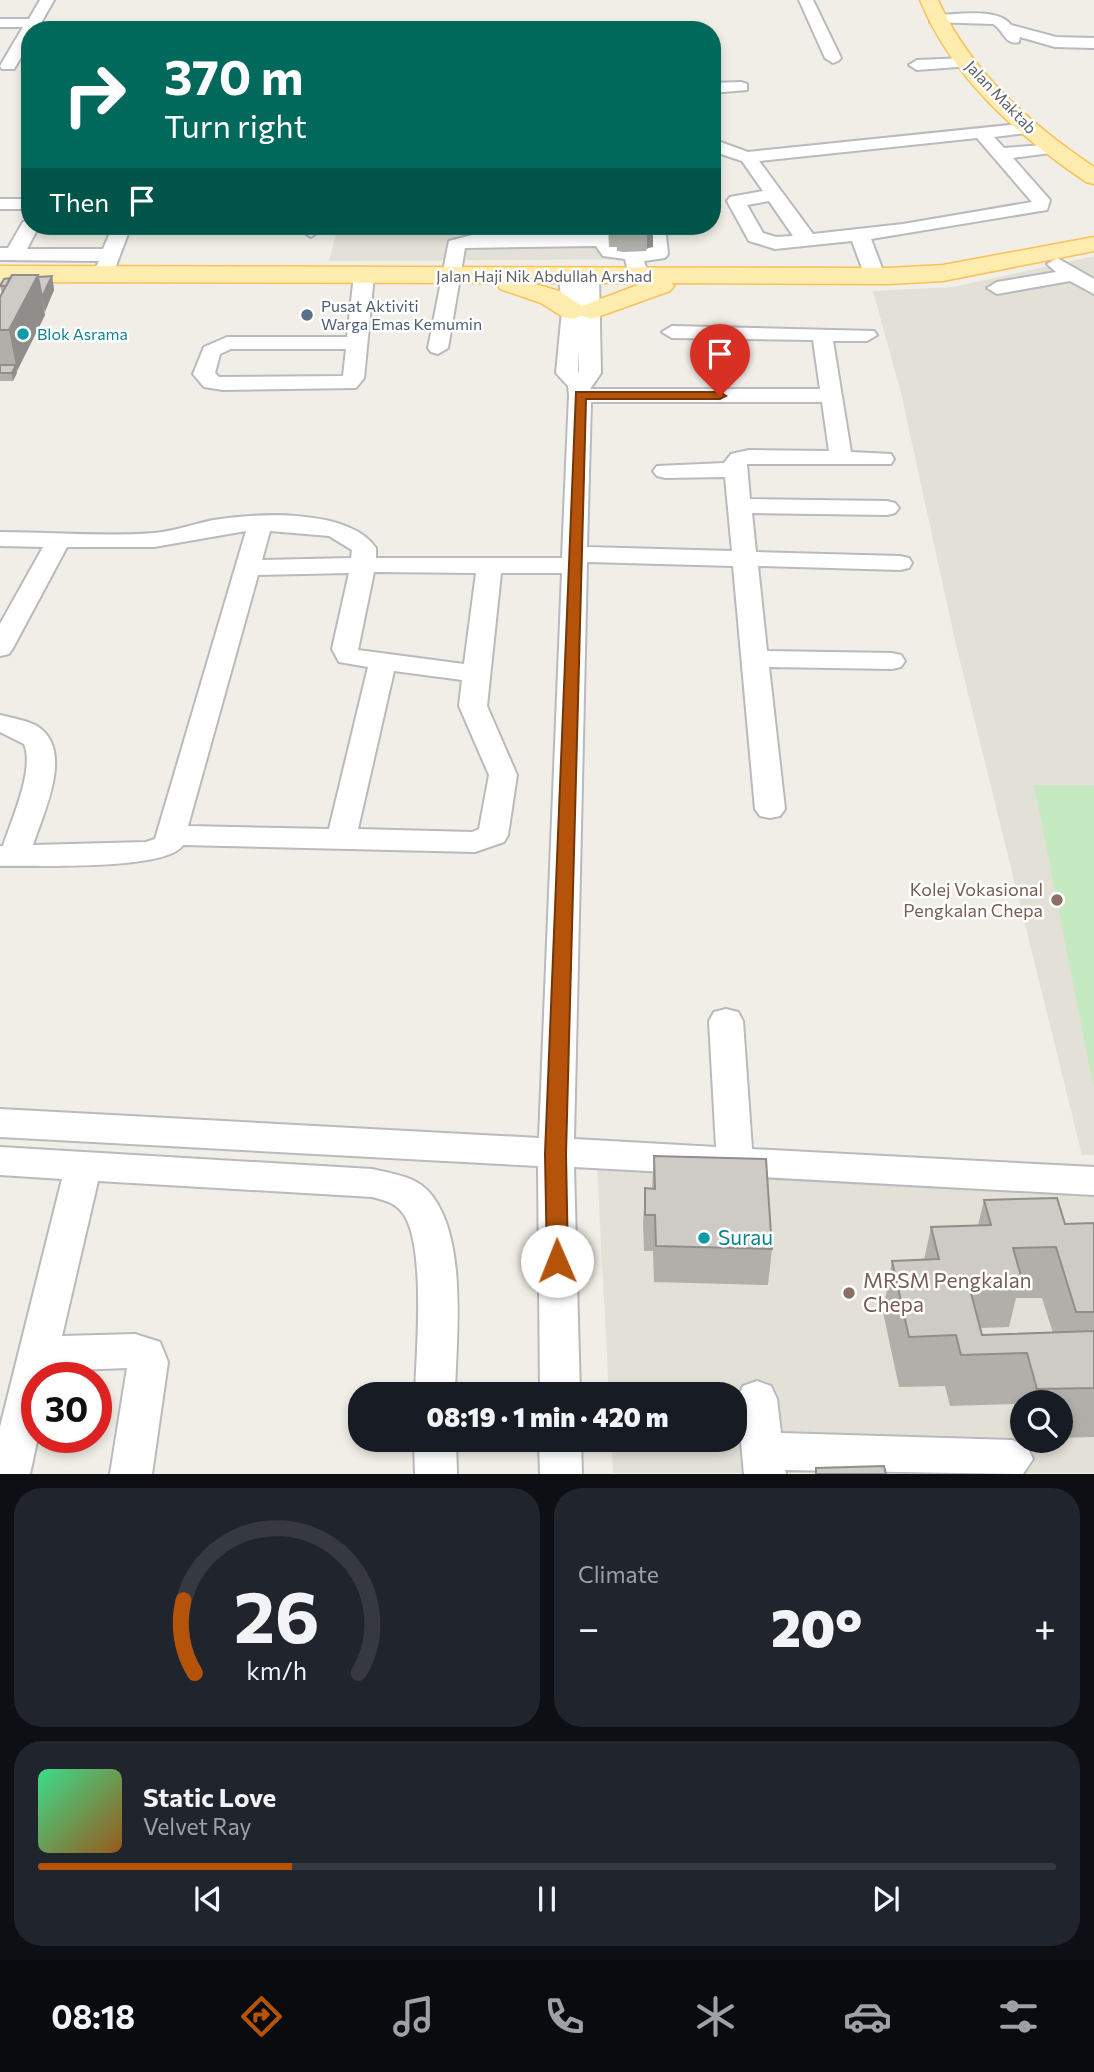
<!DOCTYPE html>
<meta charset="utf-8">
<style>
body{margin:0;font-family:Commissioner,sans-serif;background:#20242c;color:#f1f3f6;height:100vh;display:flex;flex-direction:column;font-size:26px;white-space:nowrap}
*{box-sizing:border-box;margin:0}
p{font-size:23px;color:#9ea1a6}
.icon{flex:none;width:38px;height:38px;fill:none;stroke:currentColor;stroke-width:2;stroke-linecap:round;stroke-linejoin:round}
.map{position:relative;height:1474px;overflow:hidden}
.side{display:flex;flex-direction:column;gap:14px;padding:14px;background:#0d0f14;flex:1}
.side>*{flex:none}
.banner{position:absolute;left:21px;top:21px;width:700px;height:214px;border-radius:28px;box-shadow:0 4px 10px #0003;background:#00695c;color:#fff;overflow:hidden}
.fabs{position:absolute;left:1010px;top:1390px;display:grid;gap:14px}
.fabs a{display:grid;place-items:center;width:63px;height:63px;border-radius:50%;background:#171b24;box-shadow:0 4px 10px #0003;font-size:35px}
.speed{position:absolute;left:21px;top:1362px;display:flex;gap:14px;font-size:35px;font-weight:700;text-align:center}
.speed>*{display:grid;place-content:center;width:91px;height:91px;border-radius:50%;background:#171b24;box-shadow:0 4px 10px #0003;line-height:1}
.speed .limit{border:10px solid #d22;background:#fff;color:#111}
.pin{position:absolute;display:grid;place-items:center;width:60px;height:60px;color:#fff;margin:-72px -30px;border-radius:50% 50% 50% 0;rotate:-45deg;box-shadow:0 0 7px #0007}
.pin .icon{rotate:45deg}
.me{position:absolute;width:77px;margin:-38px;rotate:359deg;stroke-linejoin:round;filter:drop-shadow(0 0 5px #0008)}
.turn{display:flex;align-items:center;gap:24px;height:147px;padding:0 28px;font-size:32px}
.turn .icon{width:91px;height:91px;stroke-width:2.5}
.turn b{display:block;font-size:49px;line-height:60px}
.then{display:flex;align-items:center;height:66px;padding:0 28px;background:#0003;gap:14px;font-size:26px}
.big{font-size:52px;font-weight:800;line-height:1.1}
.side .tile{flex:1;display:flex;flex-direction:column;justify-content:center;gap:10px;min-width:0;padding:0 24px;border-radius:28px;background:#20242c}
.side .dial{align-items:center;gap:0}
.dial svg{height:182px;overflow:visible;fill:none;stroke:#363941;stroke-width:7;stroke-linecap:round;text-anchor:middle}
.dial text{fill:#f1f3f6;stroke:none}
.song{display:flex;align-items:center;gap:21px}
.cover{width:84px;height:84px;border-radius:10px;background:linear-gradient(135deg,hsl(150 70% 55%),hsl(30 70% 35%))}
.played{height:7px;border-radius:4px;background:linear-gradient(90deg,#b45309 25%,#363941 25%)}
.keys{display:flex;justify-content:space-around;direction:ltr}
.heat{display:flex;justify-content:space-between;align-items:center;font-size:38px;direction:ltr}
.side .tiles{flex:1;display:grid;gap:14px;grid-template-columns:1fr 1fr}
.tile:last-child{grid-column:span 2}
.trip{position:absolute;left:348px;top:1382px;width:399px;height:70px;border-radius:28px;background:#171b24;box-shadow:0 4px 10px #0003;font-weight:800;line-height:70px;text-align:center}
.tab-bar{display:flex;height:112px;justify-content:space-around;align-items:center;background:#090b0e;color:#9ea1a6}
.tab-bar .icon{width:49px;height:49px}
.tab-bar .selected{color:#b45309}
.tab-bar b{font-size:32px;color:#f1f3f6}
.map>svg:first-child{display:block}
.education{fill:#e3e0d7;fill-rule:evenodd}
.green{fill:#c5eac2}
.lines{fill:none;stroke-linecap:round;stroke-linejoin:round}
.minor-casing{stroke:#b7babe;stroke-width:4}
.major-casing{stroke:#fac157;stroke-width:3}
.minor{fill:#fff;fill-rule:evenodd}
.major{fill:#ffecae;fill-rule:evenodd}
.wall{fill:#b1afaa;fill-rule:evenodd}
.shaded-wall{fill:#908e8b}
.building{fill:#cecbc6;stroke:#908e8b;stroke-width:2}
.route{fill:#b45309;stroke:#753606;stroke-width:2}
.service-dot{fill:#5c6f8a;stroke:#fff;stroke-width:2.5}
.culture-dot{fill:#0f9aa8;stroke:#fff;stroke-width:2.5}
.education-dot{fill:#8d6e63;stroke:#fff;stroke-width:2.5}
.labels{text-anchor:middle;stroke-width:5;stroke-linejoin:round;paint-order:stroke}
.far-street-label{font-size:16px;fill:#5e6368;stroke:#fff}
.far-service-label{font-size:16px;fill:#4e5e75;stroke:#fff;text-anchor:start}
.far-culture-label{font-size:16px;fill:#0d838f;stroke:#fff;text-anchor:start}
.education-label{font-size:18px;fill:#785e54;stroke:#fff;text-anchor:end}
.near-culture-label{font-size:21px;fill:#0d838f;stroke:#fff;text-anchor:start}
.near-education-label{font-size:21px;fill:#785e54;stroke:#fff;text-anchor:start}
</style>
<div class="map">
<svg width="1094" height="1474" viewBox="0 0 1094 1474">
<rect width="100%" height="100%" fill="#f1eee7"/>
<!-- education -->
<g class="education">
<path d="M338 226H661L664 259 329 261Z"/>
<path d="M1094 256V1155H1082L956 645 901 393 873 291 953 287Z"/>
<path d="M597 1167 1094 1191V1473H613L611 1440H735V1395H609ZM1022 1402H1060V1440H1022Z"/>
</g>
<!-- green -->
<path class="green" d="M1034 785H1094V1086L1093 1085Z"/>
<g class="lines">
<defs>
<g id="minor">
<path d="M40 0H54L37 30H30V42L14 69H2L0 66 23 27H0V19H29Z"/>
<path d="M799 0H813L841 58 838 61 833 63 825 58Z"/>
<path d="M935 15C956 15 998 7 1011 25L1056 37 1094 38V48L1055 47 1020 37 1019 42C1005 46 1004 30 993 24L930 22V16Z"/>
<path d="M966 58 971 60V66L917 70 909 65 917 60Z"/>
<path d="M741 82 747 84V90L712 93V83Z"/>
<path d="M1029 123 1035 124V132L994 137 1004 148 1058 144 1061 148 1058 152 1013 158 1050 200 1047 210 871 239 885 276 875 282 865 276 852 241 775 249 749 241 727 201 730 197 763 191 742 161 712 151V139L748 152ZM977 138 1032 202 903 224 813 234 759 161ZM769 201 793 236 776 237 763 233 747 205Z"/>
<rect x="0" y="199" width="30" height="10"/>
<path d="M30 220V226H39L27 249H103L113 226H131L114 271 104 277 94 271 99 261 0 260V248H8L23 222Z"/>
<path d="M306 226H326L311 237 302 231Z"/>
<path d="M598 226H612L615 247 648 249 647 226H665L668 254 665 258 644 261 649 276 639 282 629 276 625 259 603 256 596 246 465 248 448 348 438 354 431 352 428 348 449 241 472 235 596 234Z"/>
<path d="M1057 258 1094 279V294L1070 281 997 294 987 288 997 282 1056 272 1047 264Z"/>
<path d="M364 269 374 275 364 378 356 388 223 390 204 387 193 374 204 347 227 337H347L354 275ZM231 349H346L343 376 219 377 215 373 220 354Z"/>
<path d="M569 269 576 271 579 281 582 272H596L599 276 601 373 590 389H820L813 340 672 338 662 332 672 326 874 331 877 335 867 341H833L851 452 891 454 894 459 891 464H747L750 499 887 501 895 503 899 508 895 513 887 515 752 513 756 552 900 556 909 558 912 563 909 568 900 570 758 566 767 651 892 653 901 655 905 661 901 667 892 669 769 667 785 809 780 816 770 818 760 816 755 809 733 566 587 562 574 1139 716 1147 709 1021 714 1012 726 1009 738 1012 743 1021 752 1149 1094 1167V1195L574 1167 580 1395H540L538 1166 0 1137V1109L539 1138 562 573H501L487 706 517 775 508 835 504 842 475 852 183 845C167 871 34 865 0 866V846H3C11 821 35 769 24 744L0 732V715C12 718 26 720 37 726 75 750 43 813 33 845L146 842 155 839 246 531 154 547H67L13 648 9 654 0 656V624L43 547 0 546V532C52 532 104 537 155 533 175 531 194 524 213 520 256 513 349 508 376 548V558H562L569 395 568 386 556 373 562 311 559 275ZM579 349V372L578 371ZM591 402H822L829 451 749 450 731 454 724 463 657 466 653 471 657 476 665 478 725 477 732 551 587 547ZM270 531 329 536 352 550 351 558 262 560ZM374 572 476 573 464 664 358 650ZM349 573 332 649 339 662 368 667 329 829 188 826 258 575ZM394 671 462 680 459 706 489 775 479 829 472 832 358 829Z"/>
<path d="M0 1147 372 1169C389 1173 414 1176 427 1190 469 1233 456 1339 455 1395H415C416 1355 427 1239 401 1211 394 1202 383 1200 372 1197L98 1181 62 1336 135 1334 160 1342 168 1362 152 1474H110L127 1368 54 1371 52 1377H37L38 1437 30 1474H0V1427L62 1179 0 1175Z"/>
<path d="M757 1381 771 1386 777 1399 781 1433 1012 1440 1027 1446 1033 1459 1023 1474 785 1470 786 1474H744L737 1399 743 1386Z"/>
<path d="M414 1440H456L457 1474H415Z"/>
<path d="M539 1440H581L582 1474H540Z"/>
</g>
<g id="major">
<path d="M920 0H938C970 71 1030 124 1094 167V184L1086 182C1017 135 952 78 920 0Z"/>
<path d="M1094 237V251L943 281 889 284 672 283 674 286 670 291 592 319 582 316 572 319 563 317 541 303 500 289 497 283 0 282V266L889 268 943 265ZM532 283H643L582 306 559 291Z"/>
</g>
</defs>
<!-- minor casing -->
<use href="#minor" class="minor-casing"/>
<!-- major casing -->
<use href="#major" class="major-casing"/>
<!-- minor -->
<use href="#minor" class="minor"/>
<!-- major -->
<use href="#major" class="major"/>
</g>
<!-- wall -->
<g class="wall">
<path d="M608 226H653V247L647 248 646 251 624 252 617 251V247H609Z"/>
<path d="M52 276 54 290 44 312 45 315 17 371 13 381H0V297L2 294 0 286 38 277Z"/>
<path d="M654 1156 772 1249 768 1285 654 1282 653 1251H644L643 1224 645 1188H652Z"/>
<path d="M984 1200 1065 1224 1094 1223V1437L1060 1438V1402H1022V1435L1014 1404 950 1406 945 1386 899 1387 883 1312 892 1261 924 1260 931 1227 978 1225ZM1016 1298H1042L1053 1333 982 1335 980 1328 1009 1327Z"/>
</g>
<!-- shaded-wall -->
<g class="shaded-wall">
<path d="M647 226H653V247L647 248Z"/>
<path d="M38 275 45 315 17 371 9 330Z"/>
<path d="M52 276 54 290 45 312 42 297Z"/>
<path d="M16 365 17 373 13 381 12 373Z"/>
</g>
<!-- building -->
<g class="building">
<path d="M12 275H38L9 330H0V297Z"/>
<path d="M52 276 42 297 38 277Z"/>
<path d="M10 278 6 286H0L4 279Z"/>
<path d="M0 365H16L12 373H0Z"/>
<path d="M654 1156 766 1159 772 1249 656 1246 655 1215H645V1188L655 1189Z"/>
<path d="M1057 1198 1065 1224 1094 1223V1312H1076L1056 1247 1013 1248 1021 1276 967 1278 982 1335 1094 1331V1388L1037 1389 1027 1353 961 1355 956 1335 909 1337 892 1261 939 1259 931 1227 991 1225 984 1200Z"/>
<path d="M884 1466 886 1474H816V1468Z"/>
</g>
<!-- route -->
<path class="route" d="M576 392H720L726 396 720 399H586L566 1154 568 1261 565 1267 557 1270 550 1267 547 1261 545 1154Z"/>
<!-- markers -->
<circle class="service-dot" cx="307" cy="315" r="7"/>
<g class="culture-dot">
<circle cx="23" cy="334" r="7"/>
<circle cx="704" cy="1238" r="7"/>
</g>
<g class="education-dot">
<circle cx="1057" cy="900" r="7"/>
<circle cx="849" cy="1293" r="7"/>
</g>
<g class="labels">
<!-- far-street labels -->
<g class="far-street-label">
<text transform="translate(1001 97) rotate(46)" y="6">Jalan Maktab</text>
<text x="544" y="282">Jalan Haji Nik Abdullah Arshad</text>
</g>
<!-- far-service labels -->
<g class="far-service-label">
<text x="321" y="312">Pusat Aktiviti<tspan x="321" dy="18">Warga Emas Kemumin</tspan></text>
</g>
<!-- far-culture labels -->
<g class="far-culture-label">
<text x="37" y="340">Blok Asrama</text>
</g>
<!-- education labels -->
<g class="education-label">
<text x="1043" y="896">Kolej Vokasional<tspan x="1043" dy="21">Pengkalan Chepa</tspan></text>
</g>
<!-- near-culture labels -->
<g class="near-culture-label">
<text x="718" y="1245">Surau</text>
</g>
<!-- near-education labels -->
<g class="near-education-label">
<text x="863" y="1288">MRSM Pengkalan<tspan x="863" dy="24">Chepa</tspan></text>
</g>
</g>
</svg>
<div class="fabs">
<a><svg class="icon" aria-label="search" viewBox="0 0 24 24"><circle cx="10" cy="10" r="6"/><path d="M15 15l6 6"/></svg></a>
</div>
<div class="speed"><div class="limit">30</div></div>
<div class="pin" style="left:720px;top:396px;background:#d93025"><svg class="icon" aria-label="arrive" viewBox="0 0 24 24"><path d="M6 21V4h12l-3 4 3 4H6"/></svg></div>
<svg class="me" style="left:557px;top:1261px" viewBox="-20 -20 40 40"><circle r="19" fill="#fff"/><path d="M0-13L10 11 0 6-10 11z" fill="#b45309"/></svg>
<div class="trip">08:19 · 1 min · 420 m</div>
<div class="banner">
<div class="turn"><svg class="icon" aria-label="right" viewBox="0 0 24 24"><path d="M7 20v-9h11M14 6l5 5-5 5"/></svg><div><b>370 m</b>Turn right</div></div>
<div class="then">Then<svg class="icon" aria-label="arrive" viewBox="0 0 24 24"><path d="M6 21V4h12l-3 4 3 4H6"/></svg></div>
</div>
</div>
<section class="side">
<div class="tiles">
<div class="tile dial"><svg viewBox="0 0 100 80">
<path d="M14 69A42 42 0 1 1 86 69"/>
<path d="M14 69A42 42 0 0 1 9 37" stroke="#b45309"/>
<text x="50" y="56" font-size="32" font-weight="700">26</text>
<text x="50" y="72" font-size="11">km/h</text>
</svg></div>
<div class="tile"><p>Climate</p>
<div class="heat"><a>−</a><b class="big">20°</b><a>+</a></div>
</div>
<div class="tile">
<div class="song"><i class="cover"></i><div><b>Static Love</b><p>Velvet Ray</p></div></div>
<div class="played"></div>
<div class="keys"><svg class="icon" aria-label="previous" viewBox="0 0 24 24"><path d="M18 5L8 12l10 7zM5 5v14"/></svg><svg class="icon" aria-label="pause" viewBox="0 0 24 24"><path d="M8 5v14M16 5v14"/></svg><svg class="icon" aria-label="next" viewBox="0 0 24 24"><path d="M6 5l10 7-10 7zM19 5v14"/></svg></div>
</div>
</div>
</section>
<nav class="tab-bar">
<b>08:18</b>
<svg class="icon selected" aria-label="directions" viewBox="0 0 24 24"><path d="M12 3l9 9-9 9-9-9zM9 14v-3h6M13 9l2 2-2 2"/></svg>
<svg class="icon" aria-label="music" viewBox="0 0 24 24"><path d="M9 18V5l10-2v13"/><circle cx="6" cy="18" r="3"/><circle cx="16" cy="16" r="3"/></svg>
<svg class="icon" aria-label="phone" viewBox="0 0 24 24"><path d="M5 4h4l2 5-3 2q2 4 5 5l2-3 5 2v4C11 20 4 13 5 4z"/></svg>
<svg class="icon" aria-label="climate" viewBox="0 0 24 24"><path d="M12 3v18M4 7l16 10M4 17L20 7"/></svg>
<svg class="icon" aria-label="car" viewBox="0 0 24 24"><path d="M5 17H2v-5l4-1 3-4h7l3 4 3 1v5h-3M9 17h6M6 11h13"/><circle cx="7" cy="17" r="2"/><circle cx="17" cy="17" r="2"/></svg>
<svg class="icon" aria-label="filters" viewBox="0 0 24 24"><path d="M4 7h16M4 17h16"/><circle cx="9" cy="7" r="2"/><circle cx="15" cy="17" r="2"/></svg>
</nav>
